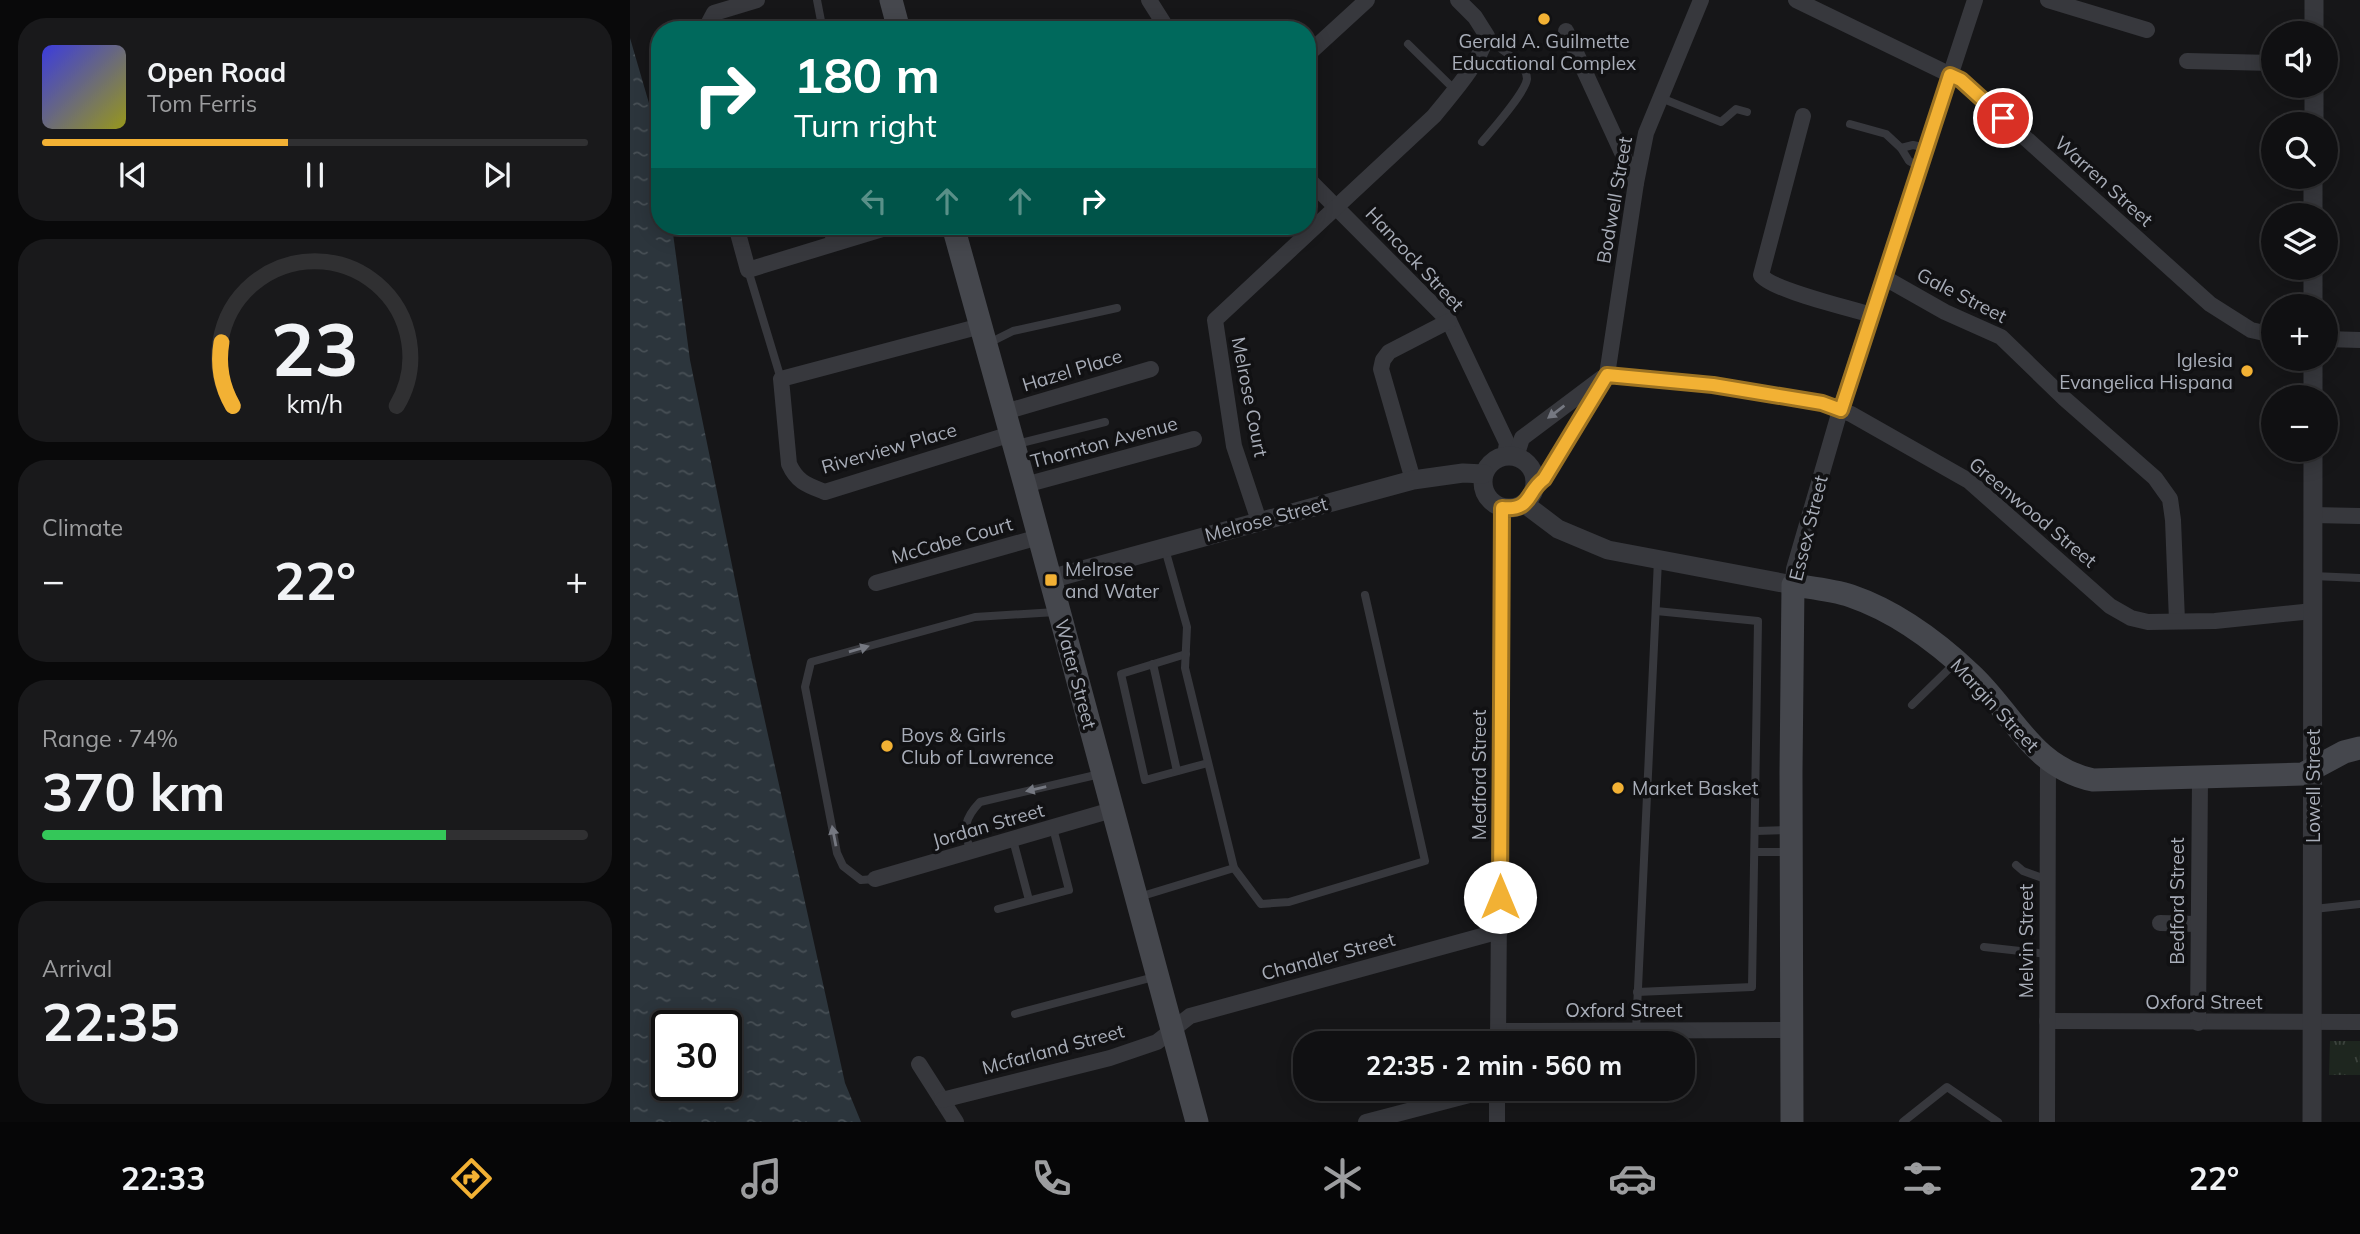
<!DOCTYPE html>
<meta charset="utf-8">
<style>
body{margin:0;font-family:Mulish,sans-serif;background:#19191b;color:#f1f3f6;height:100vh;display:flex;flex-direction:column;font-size:26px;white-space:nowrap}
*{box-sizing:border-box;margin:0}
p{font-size:23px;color:#9c9d9f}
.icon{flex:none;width:38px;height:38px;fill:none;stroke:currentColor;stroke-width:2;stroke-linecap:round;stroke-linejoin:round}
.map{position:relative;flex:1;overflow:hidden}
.details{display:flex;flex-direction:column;gap:18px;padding:18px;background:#09090a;width:630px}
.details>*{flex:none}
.top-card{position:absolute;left:21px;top:21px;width:665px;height:214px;border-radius:28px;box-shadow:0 4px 18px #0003,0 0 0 2px #303032;background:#00695c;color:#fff;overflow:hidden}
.controls{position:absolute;left:1631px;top:21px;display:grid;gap:14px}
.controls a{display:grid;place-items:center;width:77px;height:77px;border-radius:50%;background:#101012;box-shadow:0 4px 18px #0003,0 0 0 2px #303032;font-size:35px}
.speed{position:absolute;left:21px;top:1010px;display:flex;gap:14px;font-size:35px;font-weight:700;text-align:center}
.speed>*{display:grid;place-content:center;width:91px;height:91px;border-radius:50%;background:#101012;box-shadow:0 4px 18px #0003,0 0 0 2px #303032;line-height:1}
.speed .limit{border:4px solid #111;border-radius:10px;background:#fff;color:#111}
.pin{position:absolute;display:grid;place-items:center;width:60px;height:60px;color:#fff;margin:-30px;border:4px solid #fff;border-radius:50%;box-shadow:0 2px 7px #0007}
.me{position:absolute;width:77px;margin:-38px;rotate:0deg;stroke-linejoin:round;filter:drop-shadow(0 0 5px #0008)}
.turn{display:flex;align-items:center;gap:24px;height:147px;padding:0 28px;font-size:32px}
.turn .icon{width:91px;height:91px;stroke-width:2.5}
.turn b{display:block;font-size:49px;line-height:60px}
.lanes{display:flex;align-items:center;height:66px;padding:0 28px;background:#0003;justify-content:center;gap:35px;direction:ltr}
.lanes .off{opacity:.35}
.big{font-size:52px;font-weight:700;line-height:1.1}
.details .tile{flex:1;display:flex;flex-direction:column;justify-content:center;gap:10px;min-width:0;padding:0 24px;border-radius:28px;background:#19191b}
.details .dial{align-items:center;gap:0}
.dial svg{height:182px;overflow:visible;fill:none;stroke:#303032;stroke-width:7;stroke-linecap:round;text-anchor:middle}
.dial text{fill:#f1f3f6;stroke:none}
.song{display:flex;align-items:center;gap:21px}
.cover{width:84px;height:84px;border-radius:10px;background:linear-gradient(135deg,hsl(240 70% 55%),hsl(60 70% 35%))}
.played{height:7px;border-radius:4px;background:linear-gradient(90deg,#f2b134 45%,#303032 45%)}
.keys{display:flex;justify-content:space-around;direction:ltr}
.heat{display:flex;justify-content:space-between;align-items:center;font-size:38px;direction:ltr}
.charge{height:10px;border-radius:5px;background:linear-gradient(90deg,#34c759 74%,#303032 0)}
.trip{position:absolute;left:663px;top:1031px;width:402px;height:70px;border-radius:28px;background:#101012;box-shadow:0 4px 18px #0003,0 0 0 2px #303032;font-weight:700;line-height:70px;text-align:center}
.tabs{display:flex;height:112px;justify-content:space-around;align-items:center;background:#060607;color:#9c9d9f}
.tabs .icon{width:49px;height:49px}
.tabs .selected{color:#f2b134}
.tabs b{font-size:32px;color:#f1f3f6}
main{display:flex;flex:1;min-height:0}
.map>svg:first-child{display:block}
.park{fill:url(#park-tufts)}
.water{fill:url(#water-ripples);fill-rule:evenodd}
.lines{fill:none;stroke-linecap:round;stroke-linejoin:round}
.service{stroke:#37383d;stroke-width:8}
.minor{stroke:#37383d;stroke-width:16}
.tertiary{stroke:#37383d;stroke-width:19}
.secondary{stroke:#45474d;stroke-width:23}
.oneway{fill:#757881}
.route-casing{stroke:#9d7322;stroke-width:18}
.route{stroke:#f2b134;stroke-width:12}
.poi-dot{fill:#f2b134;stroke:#111113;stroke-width:2.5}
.labels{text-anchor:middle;stroke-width:7;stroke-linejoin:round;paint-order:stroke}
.poi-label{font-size:19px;fill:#a8adb8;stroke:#111113;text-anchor:start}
.street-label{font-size:19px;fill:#a8adb8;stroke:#111113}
</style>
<main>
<section class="details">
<div class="tile">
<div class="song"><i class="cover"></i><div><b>Open Road</b><p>Tom Ferris</p></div></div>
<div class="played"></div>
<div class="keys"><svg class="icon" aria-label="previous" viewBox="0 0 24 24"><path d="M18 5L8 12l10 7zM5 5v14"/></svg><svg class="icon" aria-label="pause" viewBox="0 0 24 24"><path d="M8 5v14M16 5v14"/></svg><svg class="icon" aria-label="next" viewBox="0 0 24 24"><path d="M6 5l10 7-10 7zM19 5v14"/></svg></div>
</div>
<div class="tile dial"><svg viewBox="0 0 100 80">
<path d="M14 69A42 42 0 1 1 86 69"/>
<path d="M14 69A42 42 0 0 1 9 41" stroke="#f2b134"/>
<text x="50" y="56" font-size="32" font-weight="700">23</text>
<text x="50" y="72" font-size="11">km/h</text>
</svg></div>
<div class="tile"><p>Climate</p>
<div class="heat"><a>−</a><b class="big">22°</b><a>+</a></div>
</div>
<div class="tile"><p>Range · 74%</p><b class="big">370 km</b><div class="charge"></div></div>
<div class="tile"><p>Arrival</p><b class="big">22:35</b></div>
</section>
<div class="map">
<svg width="1730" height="1122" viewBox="0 0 1730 1122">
<defs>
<pattern id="park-tufts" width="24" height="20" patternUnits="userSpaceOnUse" patternTransform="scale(1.75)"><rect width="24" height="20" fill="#1e261f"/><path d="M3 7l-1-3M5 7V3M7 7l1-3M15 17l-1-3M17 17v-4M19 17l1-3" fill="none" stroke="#3c433d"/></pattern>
<pattern id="water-ripples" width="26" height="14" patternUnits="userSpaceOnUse" patternTransform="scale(1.75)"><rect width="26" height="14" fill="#2c353c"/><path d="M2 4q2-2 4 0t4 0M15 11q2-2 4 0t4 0" fill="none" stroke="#485056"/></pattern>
</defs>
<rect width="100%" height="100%" fill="#161618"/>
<!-- park -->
<path class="park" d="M1700 1041H1730V1075H1699Z"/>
<!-- water -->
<path class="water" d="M0 38 30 141V226H42L60 360 121 658 215 1083 231 1122H0ZM37 1026H96V1085H37Z"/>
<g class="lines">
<!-- service -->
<g class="service">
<path d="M187 0 192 26 196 30"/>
<path d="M778 44 825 90"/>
<path d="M1031 98 1091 122 1106 109 1117 112"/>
<path d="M1220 124 1256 134 1271 148"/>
<path d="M852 142C862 130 895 93 897 79 897 72 891 65 886 61 877 51 865 47 857 36"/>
<path d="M1290 167 1279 161 1271 148 1283 145 1297 148"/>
<path d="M195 226 202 244"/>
<path d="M118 270 151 379"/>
<path d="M359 343 383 331 487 308"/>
<path d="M387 444 475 422"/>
<path d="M1683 576 1730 578"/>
<path d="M556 654 491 674 515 780 578 763"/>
<path d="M523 664 547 771"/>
<path d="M1282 705 1324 664"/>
<path d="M1126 831 1158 830"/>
<path d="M383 840 399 900"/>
<path d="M340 852C335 828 332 821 350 802L470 774"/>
<path d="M1125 852H1161"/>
<path d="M1386 865 1393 871 1418 880"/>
<path d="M604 868 631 904 659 902 795 861 735 595"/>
<path d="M245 879 231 880 213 866 207 853 175 687 181 662 345 617 426 612"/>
<path d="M509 897 604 868 555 668 557 627 535 549"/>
<path d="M368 909 439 890 423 828"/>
<path d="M1684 909 1730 904"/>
<path d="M1354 947 1417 954"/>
<path d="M1007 992 1122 987 1128 621 1026 611"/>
<path d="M385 1014 524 977"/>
<path d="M1006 1031 1028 560"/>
<path d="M1273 1122 1317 1087 1368 1122"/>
</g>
<!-- minor -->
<g class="minor">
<path d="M519 0 538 30"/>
<path d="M1166 0 1331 80 1580 304 1621 330 1643 335"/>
<path d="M1418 0 1517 30"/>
<path d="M75 30 84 13 127 0"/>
<path d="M936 31 1006 183"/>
<path d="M677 55 737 0"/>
<path d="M1557 61 1643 63"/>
<path d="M1173 116 1131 275C1141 290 1220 308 1241 315"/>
<path d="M677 178 819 321 877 443 875 456"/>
<path d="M106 226 118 270 262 226"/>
<path d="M1255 278 1315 312 1371 337 1435 399 1525 478 1540 499 1543 520 1547 621"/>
<path d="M351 326 151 379 159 464C167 482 177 485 195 492L381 434"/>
<path d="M1696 339 1730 340"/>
<path d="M977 375 1083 385 1192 403 1221 414 1339 481 1480 606 1501 618 1518 622 1585 621 1683 611"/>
<path d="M375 412 521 369"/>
<path d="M886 457 892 438 972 378"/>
<path d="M783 480 751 369 753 360 759 352 819 321"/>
<path d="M395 485 564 439"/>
<path d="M905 485 914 479 977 375 1006 183 1016 133 1071 0"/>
<path d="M1683 515 1730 516"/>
<path d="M629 521 604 446 585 320 804 116C824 91 847 67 857 36L845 17 828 0"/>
<path d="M246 583 409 537"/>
<path d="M1163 585 1164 569 1209 414 1345 0"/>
<path d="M245 879 482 810"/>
<path d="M1530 923 1568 924"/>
<path d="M1417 1021 1730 1022"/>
<path d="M1568 1023 1570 778"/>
<path d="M868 1031 1161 1030"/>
<path d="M868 1043 872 508"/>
<path d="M289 1064 326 1122"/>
<path d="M312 1100 480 1058 527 1042 560 1016 870 931"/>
<path d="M736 1122 866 1088"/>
<path d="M867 1122V1088"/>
<path d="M1417 1122 1418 760"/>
</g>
<!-- tertiary -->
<g class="tertiary">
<path d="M1684 33V0"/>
<path d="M1684 124V86"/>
<path d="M1683 215V177"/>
<path d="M1683 306V268"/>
<path d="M1683 359V397"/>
<circle cx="879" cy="482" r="26"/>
<path d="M895 504 928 529 978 550 1163 585"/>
<path d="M420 579 783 480 833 473 854 474"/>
<path d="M1682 1122 1683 450"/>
</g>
<!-- secondary -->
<g class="secondary">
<path d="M261 0 269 30"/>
<path d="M323 226 395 485 567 1122"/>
<path d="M1162 1122 1161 772 1163 585C1182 588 1203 590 1221 596 1265 611 1307 642 1341 674 1383 713 1402 767 1463 780L1673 774 1714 752 1730 748"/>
</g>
</g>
<!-- one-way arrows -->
<defs><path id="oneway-solid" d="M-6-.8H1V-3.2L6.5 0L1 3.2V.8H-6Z" transform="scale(1.75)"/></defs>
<g class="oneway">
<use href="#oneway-solid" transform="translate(926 412) rotate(143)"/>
<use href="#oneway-solid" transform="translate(229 649) rotate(-16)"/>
<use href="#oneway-solid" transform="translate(406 789) rotate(167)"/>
<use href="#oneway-solid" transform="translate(204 836) rotate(-101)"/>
</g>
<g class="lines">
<defs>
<path id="route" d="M870 897 872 508C902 511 896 492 914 479L977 375 1083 385 1192 403 1211 410 1320 75 1331 80 1373 118"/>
</defs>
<!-- route casing -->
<use href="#route" class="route-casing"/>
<!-- route -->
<use href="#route" class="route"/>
</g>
<!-- markers -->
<g class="poi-dot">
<circle cx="914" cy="19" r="7"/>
<circle cx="1617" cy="371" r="7"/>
<rect x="414" y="573" width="14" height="14" rx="3.5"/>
<circle cx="257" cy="746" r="7"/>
<circle cx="988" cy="788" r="7"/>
</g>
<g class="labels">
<!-- poi labels -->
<g class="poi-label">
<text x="914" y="48" text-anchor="middle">Gerald A. Guilmette<tspan x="914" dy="22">Educational Complex</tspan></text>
<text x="1603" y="367" text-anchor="end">Iglesia<tspan x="1603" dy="22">Evangelica Hispana</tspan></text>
<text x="435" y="576">Melrose<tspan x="435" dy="22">and Water</tspan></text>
<text x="271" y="742">Boys &amp; Girls<tspan x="271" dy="22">Club of Lawrence</tspan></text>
<text x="1002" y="795">Market Basket</text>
</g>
<!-- street labels -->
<g class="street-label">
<text transform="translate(1474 181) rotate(42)" y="7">Warren Street</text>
<text transform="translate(984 200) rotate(-80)" y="7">Bodwell Street</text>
<text transform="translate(785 259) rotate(47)" y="7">Hancock Street</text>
<text transform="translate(1332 295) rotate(27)" y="7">Gale Street</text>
<text transform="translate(442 370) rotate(-17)" y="7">Hazel Place</text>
<text transform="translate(620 397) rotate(79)" y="7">Melrose Court</text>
<text transform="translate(474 442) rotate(-15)" y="7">Thornton Avenue</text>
<text transform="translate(259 448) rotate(-16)" y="7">Riverview Place</text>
<text transform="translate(1403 512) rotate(40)" y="7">Greenwood Street</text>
<text transform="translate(636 519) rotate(-15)" y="7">Melrose Street</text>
<text transform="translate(1178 528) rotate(-76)" y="7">Essex Street</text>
<text transform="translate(322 540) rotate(-16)" y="7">McCabe Court</text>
<text transform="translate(446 674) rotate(75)" y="7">Water Street</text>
<text transform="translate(1365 705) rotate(47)" y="7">Margin Street</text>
<text transform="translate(849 775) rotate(-90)" y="7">Medford Street</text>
<text transform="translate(1683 786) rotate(-90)" y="7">Lowell Street</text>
<text transform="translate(358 825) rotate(-16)" y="7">Jordan Street</text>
<text transform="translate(1547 901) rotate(-90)" y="7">Bedford Street</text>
<text transform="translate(1396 941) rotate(-90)" y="7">Melvin Street</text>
<text transform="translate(698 956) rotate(-15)" y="7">Chandler Street</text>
<text x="1574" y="1009">Oxford Street</text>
<text x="994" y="1017">Oxford Street</text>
<text transform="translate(423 1049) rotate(-15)" y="7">Mcfarland Street</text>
</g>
</g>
</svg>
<div class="controls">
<a><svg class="icon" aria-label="sound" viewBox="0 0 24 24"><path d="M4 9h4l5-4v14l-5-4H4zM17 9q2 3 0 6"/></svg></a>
<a><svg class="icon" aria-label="search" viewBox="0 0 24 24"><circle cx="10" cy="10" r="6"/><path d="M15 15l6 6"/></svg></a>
<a><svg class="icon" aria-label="layers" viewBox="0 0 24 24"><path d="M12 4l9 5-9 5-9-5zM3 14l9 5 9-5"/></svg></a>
<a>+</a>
<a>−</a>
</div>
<div class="speed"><div class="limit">30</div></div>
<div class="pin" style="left:1373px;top:118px;background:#d93025"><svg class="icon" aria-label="arrive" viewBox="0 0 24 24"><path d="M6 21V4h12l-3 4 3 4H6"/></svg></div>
<svg class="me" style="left:870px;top:897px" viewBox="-20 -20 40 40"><circle r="19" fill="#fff"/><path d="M0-13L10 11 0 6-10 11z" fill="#f2b134"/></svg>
<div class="trip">22:35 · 2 min · 560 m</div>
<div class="top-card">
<div class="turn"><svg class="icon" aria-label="right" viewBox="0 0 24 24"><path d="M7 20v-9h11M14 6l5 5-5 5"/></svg><div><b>180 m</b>Turn right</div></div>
<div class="lanes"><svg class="icon off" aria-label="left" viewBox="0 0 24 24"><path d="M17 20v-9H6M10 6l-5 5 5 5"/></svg><svg class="icon off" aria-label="ahead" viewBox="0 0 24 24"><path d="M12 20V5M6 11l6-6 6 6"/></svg><svg class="icon off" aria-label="ahead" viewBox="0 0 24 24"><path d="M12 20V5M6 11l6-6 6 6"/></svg><svg class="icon" aria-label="right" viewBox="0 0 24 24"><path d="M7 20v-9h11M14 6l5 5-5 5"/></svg></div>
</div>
</div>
</main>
<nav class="tabs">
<b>22:33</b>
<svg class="icon selected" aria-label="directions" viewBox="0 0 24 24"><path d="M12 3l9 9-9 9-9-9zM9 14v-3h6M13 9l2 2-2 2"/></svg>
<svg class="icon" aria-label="music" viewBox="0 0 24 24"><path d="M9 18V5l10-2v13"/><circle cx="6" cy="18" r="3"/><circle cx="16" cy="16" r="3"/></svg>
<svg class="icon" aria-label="phone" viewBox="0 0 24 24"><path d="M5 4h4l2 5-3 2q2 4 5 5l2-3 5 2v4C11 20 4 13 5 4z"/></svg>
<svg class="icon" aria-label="climate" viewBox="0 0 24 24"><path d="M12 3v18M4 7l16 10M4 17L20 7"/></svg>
<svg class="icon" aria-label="car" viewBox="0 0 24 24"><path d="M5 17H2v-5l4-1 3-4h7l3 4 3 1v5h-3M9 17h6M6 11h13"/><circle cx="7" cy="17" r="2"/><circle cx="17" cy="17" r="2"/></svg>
<svg class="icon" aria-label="filters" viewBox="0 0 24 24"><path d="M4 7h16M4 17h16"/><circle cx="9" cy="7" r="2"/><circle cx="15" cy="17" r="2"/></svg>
<b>22°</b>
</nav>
